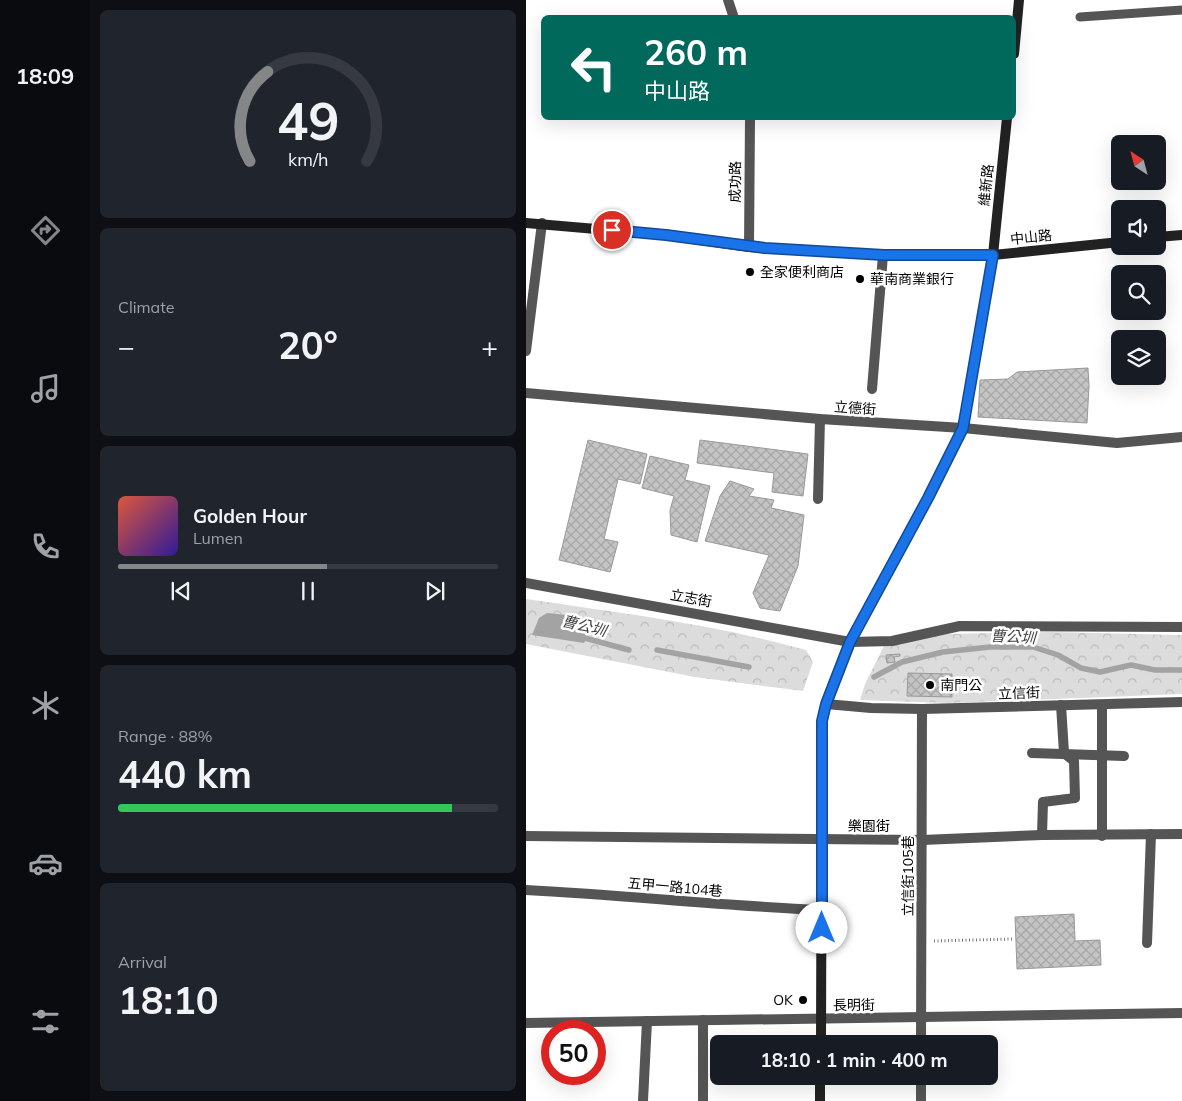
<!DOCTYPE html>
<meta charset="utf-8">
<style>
body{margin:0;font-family:Mulish,"Noto Sans TC",sans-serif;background:#20242c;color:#f1f3f6;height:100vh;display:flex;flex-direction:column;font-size:19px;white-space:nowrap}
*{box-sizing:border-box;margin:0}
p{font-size:16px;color:#9ea1a6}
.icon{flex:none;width:28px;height:28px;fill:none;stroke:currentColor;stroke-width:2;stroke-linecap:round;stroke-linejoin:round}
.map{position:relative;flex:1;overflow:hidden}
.sheet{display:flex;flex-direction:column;gap:10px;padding:10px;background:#0d0f14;width:436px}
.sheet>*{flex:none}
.guide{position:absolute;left:15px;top:15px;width:475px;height:105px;border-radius:8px;box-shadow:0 5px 20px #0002;background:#00695c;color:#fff;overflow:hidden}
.needle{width:32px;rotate:324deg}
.tools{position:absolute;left:585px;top:135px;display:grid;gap:10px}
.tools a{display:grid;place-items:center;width:55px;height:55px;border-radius:8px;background:#171b24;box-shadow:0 5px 20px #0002;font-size:25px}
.speed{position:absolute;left:15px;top:1020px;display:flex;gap:10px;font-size:25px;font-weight:700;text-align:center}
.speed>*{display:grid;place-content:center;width:65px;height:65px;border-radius:50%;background:#171b24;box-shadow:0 5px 20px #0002;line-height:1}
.speed .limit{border:8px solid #d22;background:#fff;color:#111}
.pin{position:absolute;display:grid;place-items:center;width:42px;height:42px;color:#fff;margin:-21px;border:2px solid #fff;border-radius:50%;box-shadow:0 1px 5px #0007}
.me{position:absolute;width:55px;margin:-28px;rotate:0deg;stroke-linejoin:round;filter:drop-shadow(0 0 4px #0008)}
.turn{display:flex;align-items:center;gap:18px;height:105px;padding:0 20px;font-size:22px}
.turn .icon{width:65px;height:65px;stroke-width:2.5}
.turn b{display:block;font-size:35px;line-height:42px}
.big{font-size:38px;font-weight:700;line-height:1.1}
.sheet .widget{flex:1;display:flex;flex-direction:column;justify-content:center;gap:8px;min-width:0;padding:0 18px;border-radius:8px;background:#20242c}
.sheet .dial{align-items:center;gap:0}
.dial svg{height:130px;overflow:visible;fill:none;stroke:#363941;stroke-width:7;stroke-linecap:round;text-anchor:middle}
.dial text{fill:#f1f3f6;stroke:none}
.song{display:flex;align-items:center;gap:15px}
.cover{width:60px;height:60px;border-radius:8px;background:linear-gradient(135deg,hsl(10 70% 55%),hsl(250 70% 35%))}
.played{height:5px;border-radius:2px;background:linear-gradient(90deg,#858687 55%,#363941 55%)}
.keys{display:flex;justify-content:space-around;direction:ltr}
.heat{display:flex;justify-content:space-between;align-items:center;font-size:28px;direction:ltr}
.charge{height:8px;border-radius:4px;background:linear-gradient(90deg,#34c759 88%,#363941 0)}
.trip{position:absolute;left:184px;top:1035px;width:288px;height:50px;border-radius:8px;background:#171b24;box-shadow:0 5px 20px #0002;font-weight:700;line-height:50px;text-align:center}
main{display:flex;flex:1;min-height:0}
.tabs{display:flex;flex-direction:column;width:90px;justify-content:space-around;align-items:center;background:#090b0e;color:#9ea1a6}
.tabs .icon{width:35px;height:35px}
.tabs .current{color:#858687}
.tabs b{font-size:22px;color:#f1f3f6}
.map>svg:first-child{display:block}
.forest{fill:url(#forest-crowns)}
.water{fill:#a3a3a3}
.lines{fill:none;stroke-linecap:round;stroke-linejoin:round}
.stream{stroke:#a3a3a3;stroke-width:5.5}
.building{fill:url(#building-cross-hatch);stroke:#999}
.path{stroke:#777;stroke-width:3;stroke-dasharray:1 2.5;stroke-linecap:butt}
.lane{stroke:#555;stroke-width:9}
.street{stroke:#555;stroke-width:10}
.secondary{stroke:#222;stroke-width:10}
.route-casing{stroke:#114b97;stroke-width:12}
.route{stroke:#1a73e8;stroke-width:9}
.poi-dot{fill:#000;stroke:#fff;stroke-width:2}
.labels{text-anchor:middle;stroke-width:5;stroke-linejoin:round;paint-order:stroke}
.street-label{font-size:14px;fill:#000;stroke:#fff}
.poi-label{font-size:14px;fill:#000;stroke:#fff;text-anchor:start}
.water-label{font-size:15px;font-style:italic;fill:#444;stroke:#fff}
</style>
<main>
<nav class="tabs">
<b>18:09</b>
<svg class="icon current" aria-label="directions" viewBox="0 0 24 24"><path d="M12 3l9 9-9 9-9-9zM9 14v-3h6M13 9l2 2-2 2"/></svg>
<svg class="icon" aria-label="music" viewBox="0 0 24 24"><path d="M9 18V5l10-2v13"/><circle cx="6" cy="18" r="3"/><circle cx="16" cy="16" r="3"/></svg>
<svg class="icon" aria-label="phone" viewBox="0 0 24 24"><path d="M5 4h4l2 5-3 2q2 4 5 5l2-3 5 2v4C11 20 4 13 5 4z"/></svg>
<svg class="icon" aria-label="climate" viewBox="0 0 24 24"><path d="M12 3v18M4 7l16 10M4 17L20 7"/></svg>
<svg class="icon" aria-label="car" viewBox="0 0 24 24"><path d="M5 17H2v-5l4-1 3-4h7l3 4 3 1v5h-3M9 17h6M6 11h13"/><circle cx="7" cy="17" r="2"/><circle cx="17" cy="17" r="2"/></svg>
<svg class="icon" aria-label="filters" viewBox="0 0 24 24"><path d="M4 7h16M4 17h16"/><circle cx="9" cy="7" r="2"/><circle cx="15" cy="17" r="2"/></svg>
</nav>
<section class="sheet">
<div class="widget dial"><svg viewBox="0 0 100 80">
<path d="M14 69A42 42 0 1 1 86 69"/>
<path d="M14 69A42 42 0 0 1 25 14" stroke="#858687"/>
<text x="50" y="56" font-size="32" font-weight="700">49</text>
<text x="50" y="72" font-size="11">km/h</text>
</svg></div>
<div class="widget"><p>Climate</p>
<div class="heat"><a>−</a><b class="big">20°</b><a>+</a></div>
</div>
<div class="widget">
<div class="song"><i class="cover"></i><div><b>Golden Hour</b><p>Lumen</p></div></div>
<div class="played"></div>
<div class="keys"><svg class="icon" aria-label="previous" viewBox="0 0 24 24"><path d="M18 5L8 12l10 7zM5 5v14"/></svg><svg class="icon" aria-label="pause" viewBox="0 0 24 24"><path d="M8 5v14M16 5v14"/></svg><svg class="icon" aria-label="next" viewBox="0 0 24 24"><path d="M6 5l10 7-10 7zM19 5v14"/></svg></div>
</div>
<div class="widget"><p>Range · 88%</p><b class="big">440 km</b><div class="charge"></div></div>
<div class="widget"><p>Arrival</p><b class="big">18:10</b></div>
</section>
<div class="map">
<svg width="656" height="1101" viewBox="0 0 656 1101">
<defs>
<pattern id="forest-crowns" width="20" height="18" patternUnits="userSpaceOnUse" patternTransform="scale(1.25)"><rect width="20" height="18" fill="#dcdcdc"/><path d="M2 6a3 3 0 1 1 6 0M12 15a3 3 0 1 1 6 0" fill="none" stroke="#bbb"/></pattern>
<pattern id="building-cross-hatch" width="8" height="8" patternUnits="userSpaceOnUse" patternTransform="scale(1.25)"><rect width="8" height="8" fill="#c4c4c4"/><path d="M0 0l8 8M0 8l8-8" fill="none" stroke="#a7a7a7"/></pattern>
</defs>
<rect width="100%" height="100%" fill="#fff"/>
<!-- forest -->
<g class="forest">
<path d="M0 599C94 613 188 624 280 650L287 662 277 691 169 677 0 644Z"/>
<path d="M522 632 656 635V694L422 703 334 700 339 684 358 646 422 634Z"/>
</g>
<!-- water -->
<path class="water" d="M21 613 50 616 65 630 58 643 6 635 13 618Z"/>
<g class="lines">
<!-- stream -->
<g class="stream">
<path d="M55 637 103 650"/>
<path d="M131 650 223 667"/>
<path d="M348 677 376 662 417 652 464 647H507L532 655 555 668 574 672 605 665 629 670H655"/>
</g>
</g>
<!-- building -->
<g class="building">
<path d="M562 368 563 386 561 423 452 417 454 380 482 379 491 372Z"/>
<path d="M62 440 121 454 114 484 92 479 78 539 92 542 84 572 33 560Z"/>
<path d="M174 440 282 454 277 496 246 492 248 473 171 463Z"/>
<path d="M124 456 163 465 159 480 184 486 171 542 145 535 144 510 148 496 116 488Z"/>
<path d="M204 481 228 489 223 496 248 500 245 508 278 515 272 566 254 611 234 608 227 593 243 555 179 541 194 496Z"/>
<path d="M374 654V656L368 657 369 662 361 663 360 655Z"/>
<path d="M382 673 426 674V697L381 696Z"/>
<path d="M548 914 549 941 574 940 575 965 491 969 489 917Z"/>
</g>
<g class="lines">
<!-- path -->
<path class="path" d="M408 941 486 939"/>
<!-- lane -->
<path class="lane" d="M554 17 656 10"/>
<!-- street -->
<g class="street">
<path d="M202 0 208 18"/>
<path d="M223 247 224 118"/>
<path d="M0 351 16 223"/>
<path d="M346 389 357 255"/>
<path d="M0 393 294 419 437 428 591 443 656 437"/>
<path d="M292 499 294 419"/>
<path d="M0 583 324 642 366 641 434 626 656 627"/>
<path d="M300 704 345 708 396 709 656 702"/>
<path d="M576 705V836"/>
<path d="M506 753 598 756"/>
<path d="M516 835 517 802 549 798 548 761 538 753 535 705"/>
<path d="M0 836 396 840 516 835 656 834"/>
<path d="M0 890C99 895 197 906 296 910"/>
<path d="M621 943 625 834"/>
<path d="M177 1020V1101"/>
<path d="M0 1023 656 1013"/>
<path d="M395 1044 396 709"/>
<path d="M117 1101 121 1021"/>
<path d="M395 1101V1076"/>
</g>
<!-- secondary -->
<g class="secondary">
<path d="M488 54 493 0"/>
<path d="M0 223 140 235 223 247 357 255H467L594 242"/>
<path d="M631 237 656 235"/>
<path d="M295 1044 296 721 300 704 324 642 402 498 437 428 467 255 481 118"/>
<path d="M294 1101V1076"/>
</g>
</g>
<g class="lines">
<defs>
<path id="route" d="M86 230 140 235 239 248 358 255H467L437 428 402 498 324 642 300 704 296 721V928"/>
</defs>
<!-- route casing -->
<use href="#route" class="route-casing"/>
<!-- route -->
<use href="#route" class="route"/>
</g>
<!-- markers -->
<g class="poi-dot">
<circle cx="224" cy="272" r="5"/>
<circle cx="334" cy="279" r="5"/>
<circle cx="404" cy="685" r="5"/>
<circle cx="277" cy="1000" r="5"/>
</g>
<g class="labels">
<!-- street labels -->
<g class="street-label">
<text transform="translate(209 182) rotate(-89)" y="5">成功路</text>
<text transform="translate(460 185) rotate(-84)" y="5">維新路</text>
<text transform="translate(505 237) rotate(-6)" y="5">中山路</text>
<text transform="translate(329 408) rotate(4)" y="5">立德街</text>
<text transform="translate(165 598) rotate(10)" y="5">立志街</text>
<text transform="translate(493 693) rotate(-2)" y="5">立信街</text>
<text x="343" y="831">樂園街</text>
<text transform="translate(382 876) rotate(-90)" y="5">立信街105巷</text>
<text transform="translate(149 887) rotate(5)" y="5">五甲一路104巷</text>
<text transform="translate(328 1005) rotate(-1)" y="5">長明街</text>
</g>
<!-- poi labels -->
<g class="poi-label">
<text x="234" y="277">全家便利商店</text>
<text x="344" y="284">華南商業銀行</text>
<text x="414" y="690">南門公</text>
<text x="267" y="1005" text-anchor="end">OK</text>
</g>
<!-- water labels -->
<g class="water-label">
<text transform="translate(58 626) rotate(14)" y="5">曹公圳</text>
<text transform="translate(487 637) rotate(3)" y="5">曹公圳</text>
</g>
</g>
</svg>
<div class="tools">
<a><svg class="needle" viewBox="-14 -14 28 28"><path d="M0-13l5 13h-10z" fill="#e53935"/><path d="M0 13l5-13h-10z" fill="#9ea1a6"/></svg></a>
<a><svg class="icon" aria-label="sound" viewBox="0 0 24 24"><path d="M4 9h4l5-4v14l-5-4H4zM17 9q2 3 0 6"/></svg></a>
<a><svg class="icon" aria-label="search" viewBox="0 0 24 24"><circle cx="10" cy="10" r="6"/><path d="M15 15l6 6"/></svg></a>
<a><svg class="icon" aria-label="layers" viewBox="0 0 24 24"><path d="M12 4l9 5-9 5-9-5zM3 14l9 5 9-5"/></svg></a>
</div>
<div class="speed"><div class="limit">50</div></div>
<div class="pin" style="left:86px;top:230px;background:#d93025"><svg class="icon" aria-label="arrive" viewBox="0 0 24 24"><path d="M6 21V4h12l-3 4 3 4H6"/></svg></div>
<svg class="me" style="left:296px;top:928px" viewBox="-20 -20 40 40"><circle r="19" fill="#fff"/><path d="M0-13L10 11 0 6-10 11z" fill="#1a73e8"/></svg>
<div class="trip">18:10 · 1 min · 400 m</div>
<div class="guide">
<div class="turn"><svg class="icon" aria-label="left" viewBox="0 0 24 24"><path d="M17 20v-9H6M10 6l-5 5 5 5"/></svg><div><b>260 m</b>中山路</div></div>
</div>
</div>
</main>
